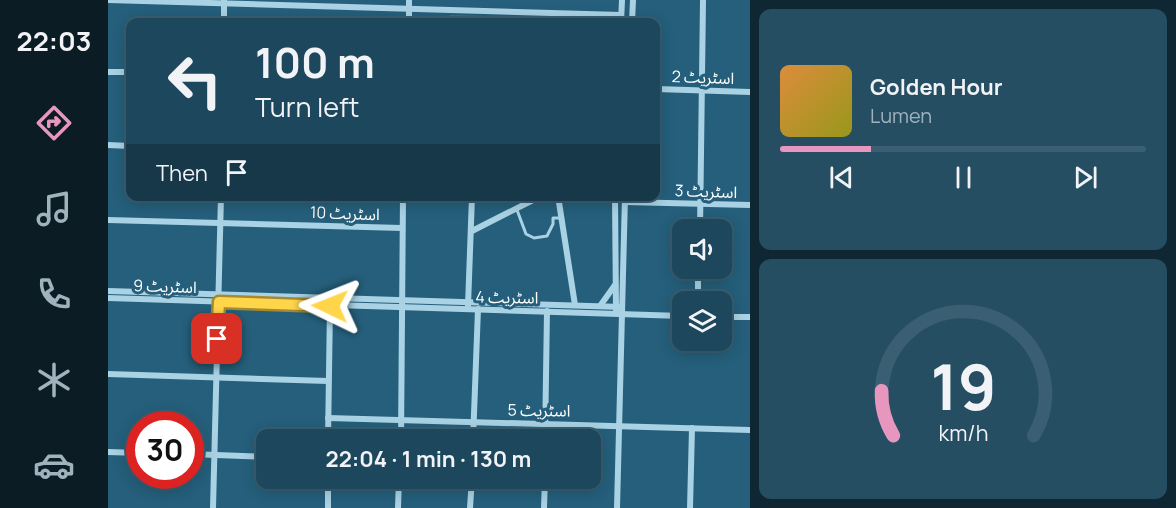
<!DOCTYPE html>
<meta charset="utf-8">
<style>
body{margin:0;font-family:Manrope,"Noto Sans Arabic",sans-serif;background:#254e62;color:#f1f3f6;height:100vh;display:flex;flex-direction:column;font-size:22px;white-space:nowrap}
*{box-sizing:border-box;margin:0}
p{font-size:20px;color:#a0b2bb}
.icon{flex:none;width:33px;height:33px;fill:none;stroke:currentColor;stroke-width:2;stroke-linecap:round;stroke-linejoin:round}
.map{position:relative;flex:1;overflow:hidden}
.sheet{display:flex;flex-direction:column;gap:9px;padding:9px;background:#0f2733;width:426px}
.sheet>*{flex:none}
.guide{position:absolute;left:18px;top:18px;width:534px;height:183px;border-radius:12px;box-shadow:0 3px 15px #0003,0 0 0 2px #3a5f72;background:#1c475c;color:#f1f3f6;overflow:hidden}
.controls{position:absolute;left:564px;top:219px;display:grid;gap:12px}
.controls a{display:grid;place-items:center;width:60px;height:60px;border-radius:12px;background:#1c475c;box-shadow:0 3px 15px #0003,0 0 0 2px #3a5f72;font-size:30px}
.speed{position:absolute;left:18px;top:411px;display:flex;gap:12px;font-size:30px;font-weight:700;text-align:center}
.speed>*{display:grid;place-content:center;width:78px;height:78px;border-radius:50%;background:#1c475c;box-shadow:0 3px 15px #0003,0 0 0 2px #3a5f72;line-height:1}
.speed .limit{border:9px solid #d22;background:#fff;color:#111}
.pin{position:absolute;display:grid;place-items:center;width:51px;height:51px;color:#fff;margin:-26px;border-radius:12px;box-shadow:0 3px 9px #0006}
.me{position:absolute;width:66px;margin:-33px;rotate:272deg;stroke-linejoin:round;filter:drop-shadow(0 0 4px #0008)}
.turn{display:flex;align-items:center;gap:21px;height:126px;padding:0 30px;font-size:27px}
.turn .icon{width:78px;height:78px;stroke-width:2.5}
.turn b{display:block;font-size:42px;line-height:51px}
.then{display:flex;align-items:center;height:57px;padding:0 30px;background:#0003;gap:12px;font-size:22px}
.sheet .tile{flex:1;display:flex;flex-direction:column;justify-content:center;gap:9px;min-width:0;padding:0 21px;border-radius:12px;background:#254e62}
.sheet .dial{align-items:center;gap:0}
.dial svg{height:156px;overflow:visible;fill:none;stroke:#3a5f72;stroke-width:7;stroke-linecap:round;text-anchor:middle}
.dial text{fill:#f1f3f6;stroke:none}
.song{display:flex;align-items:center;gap:18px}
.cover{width:72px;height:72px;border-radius:9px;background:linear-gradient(135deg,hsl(30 70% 55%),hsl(60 70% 35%))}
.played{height:6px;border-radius:3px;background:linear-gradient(90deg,#e797bd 25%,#3a5f72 25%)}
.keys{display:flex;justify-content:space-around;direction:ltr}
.trip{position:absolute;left:148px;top:429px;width:345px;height:60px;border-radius:12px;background:#1c475c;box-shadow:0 3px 15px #0003,0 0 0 2px #3a5f72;font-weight:700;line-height:60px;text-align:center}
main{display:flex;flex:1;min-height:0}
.dock{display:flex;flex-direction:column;width:108px;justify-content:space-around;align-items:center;background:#0b1c25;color:#a0b2bb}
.dock .icon{width:42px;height:42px}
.dock .selected{color:#e797bd}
.dock b{font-size:27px;color:#f1f3f6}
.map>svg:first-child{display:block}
.green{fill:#307393}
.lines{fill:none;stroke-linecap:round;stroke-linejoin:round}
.service{stroke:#a9d2e4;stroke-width:3}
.minor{stroke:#a9d2e4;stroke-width:6}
.route-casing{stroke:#a68a30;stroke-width:15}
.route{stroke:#ffd54a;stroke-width:10}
.labels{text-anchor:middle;stroke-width:6;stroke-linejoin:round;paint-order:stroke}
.street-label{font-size:16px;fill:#fff;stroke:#255f7b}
</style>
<main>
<nav class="dock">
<b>22:03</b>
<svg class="icon selected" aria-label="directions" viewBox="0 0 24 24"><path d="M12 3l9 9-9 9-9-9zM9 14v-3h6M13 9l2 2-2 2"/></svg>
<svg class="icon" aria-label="music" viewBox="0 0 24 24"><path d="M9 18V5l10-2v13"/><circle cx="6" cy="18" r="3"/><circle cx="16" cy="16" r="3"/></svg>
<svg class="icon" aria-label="phone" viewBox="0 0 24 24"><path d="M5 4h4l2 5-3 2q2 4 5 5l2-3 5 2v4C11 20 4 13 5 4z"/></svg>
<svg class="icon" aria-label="climate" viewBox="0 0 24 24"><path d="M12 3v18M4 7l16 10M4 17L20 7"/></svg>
<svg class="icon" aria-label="car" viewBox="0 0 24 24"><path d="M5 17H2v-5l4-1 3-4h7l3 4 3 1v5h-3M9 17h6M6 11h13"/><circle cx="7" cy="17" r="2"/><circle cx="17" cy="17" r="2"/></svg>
</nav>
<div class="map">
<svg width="642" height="508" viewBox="0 0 642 508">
<rect width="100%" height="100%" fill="#255f7b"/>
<!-- green -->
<path class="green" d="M342 15 505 20V22H341Z"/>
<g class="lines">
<!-- service -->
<path class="service" d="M409 210 418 234 426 238 439 236 445 224V218H452"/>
<!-- minor -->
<g class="minor">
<path d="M0 0 513 15"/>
<path d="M116 22V0"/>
<path d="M301 22V0"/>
<path d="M513 22 514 0"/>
<path d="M524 22 525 0"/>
<path d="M0 72H22"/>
<path d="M548 89 642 92"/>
<path d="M0 145 22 146"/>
<path d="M450 196 467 305"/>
<path d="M507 196 508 310"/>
<path d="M517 202 642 205"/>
<path d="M0 220 294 228"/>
<path d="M592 230 595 0"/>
<path d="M364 231 433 196"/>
<path d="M0 291 514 307"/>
<path d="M0 298 574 316"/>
<path d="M590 302V268"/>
<path d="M360 306 364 196"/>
<path d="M492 306 507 285"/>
<path d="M614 317H642"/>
<path d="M0 374 220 381"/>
<path d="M220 418 642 430"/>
<path d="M220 440 222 306"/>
<path d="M293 440 295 196"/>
<path d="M365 440 370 309"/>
<path d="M437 440 439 311"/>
<path d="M0 452 32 453"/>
<path d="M82 454 159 457"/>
<path d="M105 508 113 196"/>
<path d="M220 508V478"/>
<path d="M290 508 291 478"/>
<path d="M362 508 364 478"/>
<path d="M436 508 437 478"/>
<path d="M509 508 517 196"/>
<path d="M582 508 584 428"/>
</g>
</g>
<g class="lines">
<defs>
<path id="route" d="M109 339 111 302 222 306"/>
</defs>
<!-- route casing -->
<use href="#route" class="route-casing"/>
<!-- route -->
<use href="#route" class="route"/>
</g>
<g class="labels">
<!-- street labels -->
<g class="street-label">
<text transform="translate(595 77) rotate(2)" y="6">اسٹریٹ 2</text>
<text transform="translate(598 191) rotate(2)" y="6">اسٹریٹ 3</text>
<text transform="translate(237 213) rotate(2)" y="6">اسٹریٹ 10</text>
<text transform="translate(57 286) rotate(2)" y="6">اسٹریٹ 9</text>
<text transform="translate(399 297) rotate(1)" y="6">اسٹریٹ 4</text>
<text transform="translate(431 410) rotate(1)" y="6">اسٹریٹ 5</text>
</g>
</g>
</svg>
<div class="controls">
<a><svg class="icon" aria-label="sound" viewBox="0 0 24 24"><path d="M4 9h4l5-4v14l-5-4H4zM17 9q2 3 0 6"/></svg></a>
<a><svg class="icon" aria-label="layers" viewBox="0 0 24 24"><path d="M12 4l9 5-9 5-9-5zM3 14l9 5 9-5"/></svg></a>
</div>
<div class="speed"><div class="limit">30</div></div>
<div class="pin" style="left:109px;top:339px;background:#d93025"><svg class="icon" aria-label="arrive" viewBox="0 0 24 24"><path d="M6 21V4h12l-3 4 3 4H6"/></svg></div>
<svg class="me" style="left:222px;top:306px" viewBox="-20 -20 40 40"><path d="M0-17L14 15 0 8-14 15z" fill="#ffd54a" stroke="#fff" stroke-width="4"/></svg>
<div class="trip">22:04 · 1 min · 130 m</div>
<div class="guide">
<div class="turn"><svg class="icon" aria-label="left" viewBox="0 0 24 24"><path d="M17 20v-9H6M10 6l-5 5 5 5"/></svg><div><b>100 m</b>Turn left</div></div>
<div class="then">Then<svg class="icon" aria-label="arrive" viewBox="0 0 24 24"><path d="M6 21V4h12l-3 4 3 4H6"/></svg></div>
</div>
</div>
<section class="sheet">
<div class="tile">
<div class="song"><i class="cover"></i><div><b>Golden Hour</b><p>Lumen</p></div></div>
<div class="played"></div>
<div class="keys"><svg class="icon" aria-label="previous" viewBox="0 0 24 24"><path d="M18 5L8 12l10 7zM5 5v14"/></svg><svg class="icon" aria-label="pause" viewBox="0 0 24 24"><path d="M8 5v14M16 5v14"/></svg><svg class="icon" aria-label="next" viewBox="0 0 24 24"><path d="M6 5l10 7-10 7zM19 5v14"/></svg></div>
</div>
<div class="tile dial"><svg viewBox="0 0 100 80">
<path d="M14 69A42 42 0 1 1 86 69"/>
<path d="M14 69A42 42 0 0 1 8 46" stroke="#e797bd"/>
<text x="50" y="56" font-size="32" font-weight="700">19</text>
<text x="50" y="72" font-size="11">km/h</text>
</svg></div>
</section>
</main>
